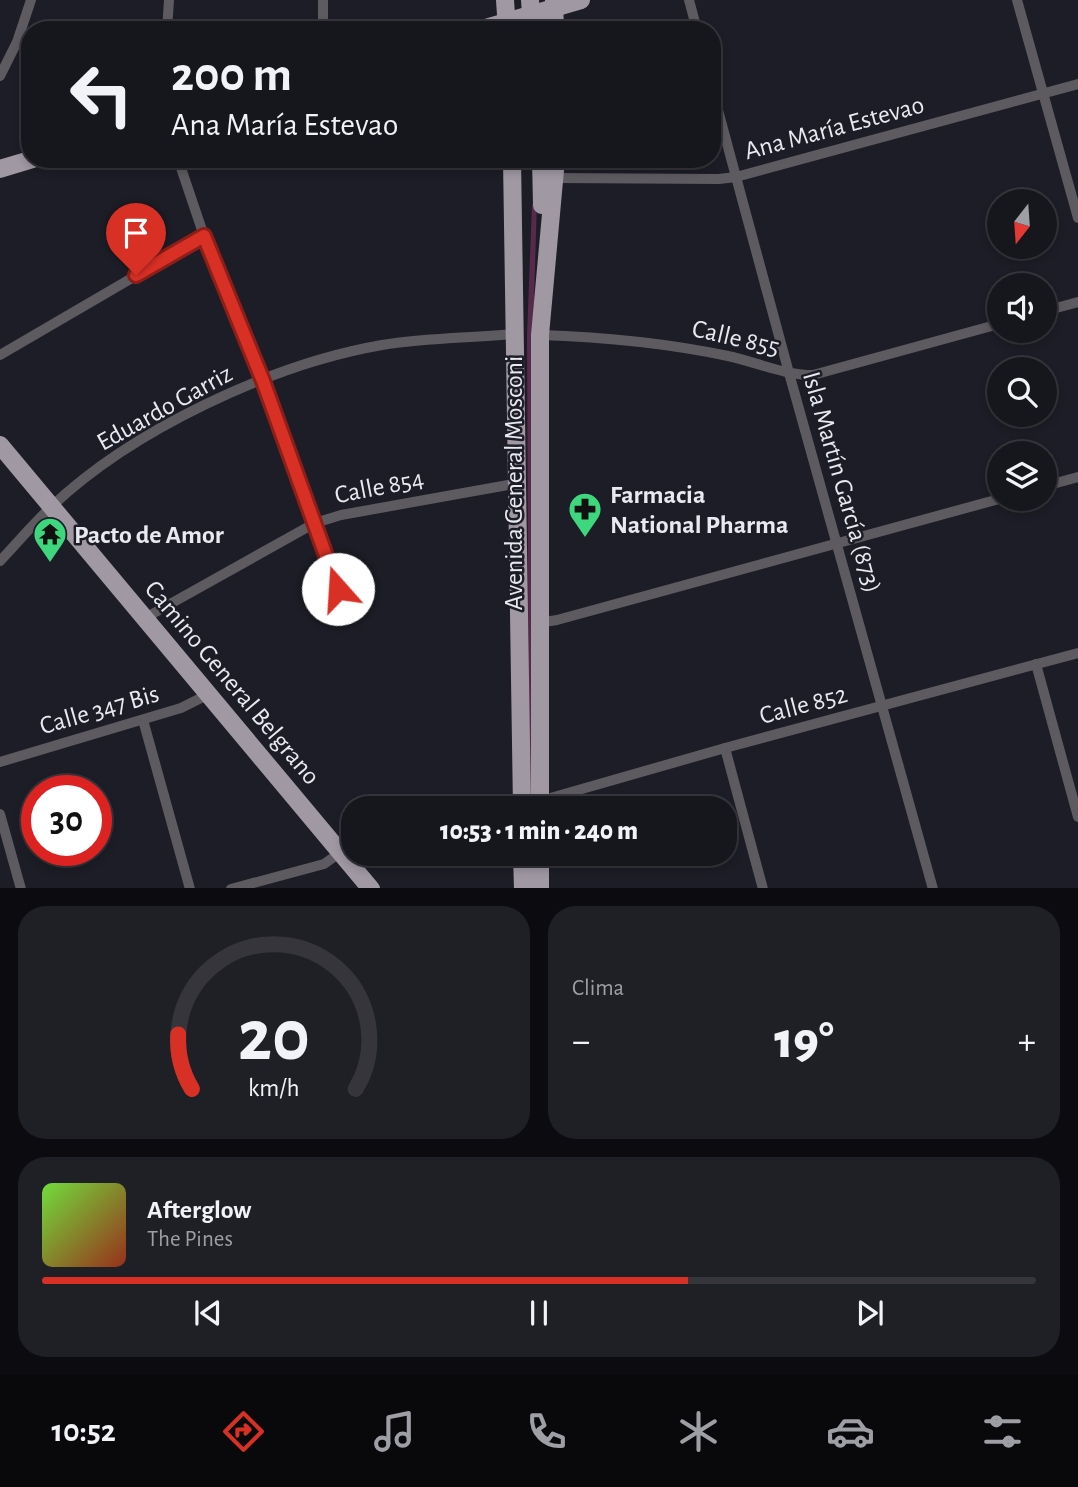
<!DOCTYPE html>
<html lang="es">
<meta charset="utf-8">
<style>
body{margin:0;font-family:"Alegreya Sans",sans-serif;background:#1f1f26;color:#f1f3f6;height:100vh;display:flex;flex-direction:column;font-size:26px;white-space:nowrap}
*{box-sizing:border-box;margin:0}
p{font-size:23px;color:#9e9fa4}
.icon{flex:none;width:38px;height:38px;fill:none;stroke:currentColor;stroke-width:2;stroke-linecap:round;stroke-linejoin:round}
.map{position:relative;height:888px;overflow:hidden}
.details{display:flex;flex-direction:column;gap:18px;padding:18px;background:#0c0c10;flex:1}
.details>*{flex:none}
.banner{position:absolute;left:21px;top:21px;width:700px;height:147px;border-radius:28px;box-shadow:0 4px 10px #0003,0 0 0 2px #35353b;background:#16161d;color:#f1f3f6;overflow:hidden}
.needle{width:46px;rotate:197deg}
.buttons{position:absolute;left:987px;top:189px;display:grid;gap:14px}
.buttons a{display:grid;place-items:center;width:70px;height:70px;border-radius:50%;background:#16161d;box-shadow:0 4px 10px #0003,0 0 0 2px #35353b;font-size:35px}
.speed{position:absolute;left:21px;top:775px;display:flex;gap:14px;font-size:35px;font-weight:700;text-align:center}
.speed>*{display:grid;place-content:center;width:91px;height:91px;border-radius:50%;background:#16161d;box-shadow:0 4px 10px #0003,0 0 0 2px #35353b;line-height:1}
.speed .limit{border:10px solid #d22;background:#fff;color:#111}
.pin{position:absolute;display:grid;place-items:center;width:60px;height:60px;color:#fff;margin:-72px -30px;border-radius:50% 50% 50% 0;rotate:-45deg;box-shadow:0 0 7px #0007}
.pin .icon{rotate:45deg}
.me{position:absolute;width:77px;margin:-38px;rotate:341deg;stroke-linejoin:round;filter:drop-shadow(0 0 5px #0008)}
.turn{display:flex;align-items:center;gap:24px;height:147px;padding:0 35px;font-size:32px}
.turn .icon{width:91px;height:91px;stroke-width:2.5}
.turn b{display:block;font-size:49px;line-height:60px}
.big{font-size:52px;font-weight:800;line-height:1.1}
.details .card{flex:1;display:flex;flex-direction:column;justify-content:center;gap:10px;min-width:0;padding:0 24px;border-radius:28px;background:#1f1f26}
.details .dial{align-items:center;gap:0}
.dial svg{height:182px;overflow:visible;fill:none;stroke:#35353b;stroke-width:7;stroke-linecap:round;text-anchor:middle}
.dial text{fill:#f1f3f6;stroke:none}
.song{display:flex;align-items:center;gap:21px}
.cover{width:84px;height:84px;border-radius:10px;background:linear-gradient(135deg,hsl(100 70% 55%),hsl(10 70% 35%))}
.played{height:7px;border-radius:4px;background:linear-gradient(90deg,#d93025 65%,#35353b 65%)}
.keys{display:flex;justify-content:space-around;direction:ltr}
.heat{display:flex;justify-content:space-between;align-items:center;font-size:38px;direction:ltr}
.details .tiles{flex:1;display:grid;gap:18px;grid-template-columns:1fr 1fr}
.card:last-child{grid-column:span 2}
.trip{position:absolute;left:341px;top:796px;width:396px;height:70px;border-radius:28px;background:#16161d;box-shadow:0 4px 10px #0003,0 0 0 2px #35353b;font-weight:800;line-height:70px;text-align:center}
.tab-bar{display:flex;height:112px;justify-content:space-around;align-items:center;background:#09090c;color:#9e9fa4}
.tab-bar .icon{width:49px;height:49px}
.tab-bar .active{color:#d93025}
.tab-bar b{font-size:32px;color:#f1f3f6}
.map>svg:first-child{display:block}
.green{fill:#572a4b}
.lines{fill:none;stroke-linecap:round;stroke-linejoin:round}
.street{stroke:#5e5b60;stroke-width:10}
.primary{stroke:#a099a4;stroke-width:18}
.route-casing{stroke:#8d1f18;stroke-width:18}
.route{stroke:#d93025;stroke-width:12}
.labels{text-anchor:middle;stroke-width:5;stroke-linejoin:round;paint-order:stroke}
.street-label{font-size:26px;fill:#e9e9f1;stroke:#1d1d27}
.poi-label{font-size:26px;font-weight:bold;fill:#e9e9f1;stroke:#1d1d27;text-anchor:start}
</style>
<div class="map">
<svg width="1078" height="889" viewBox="0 0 1078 889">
<rect width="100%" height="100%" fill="#1d1d27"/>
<!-- green -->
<path class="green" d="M535 199 537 201 533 332 536 808H529L527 336 532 205Z"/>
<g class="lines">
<!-- street -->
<g class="street">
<path d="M323 0V30"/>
<path d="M689 0 697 30"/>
<path d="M1017 0 1078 218"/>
<path d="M167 30 169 0"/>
<path d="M0 76 17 42 31 0"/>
<path d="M712 88 789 373 933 889"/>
<path d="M178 159 204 236 263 381 345 610"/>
<path d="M555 178 719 179 736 177 1078 84"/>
<path d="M1045 311 1078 302"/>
<path d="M540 335C604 337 666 343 728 356 756 362 784 375 813 375L999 324"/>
<path d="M0 355 204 236"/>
<path d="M1045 486 1078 477"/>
<path d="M0 561C17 543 33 524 51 507 132 430 272 364 382 345 425 338 471 338 514 334"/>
<path d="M145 618 315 523 341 515 519 483"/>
<path d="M538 623 557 620 999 499"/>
<path d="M1036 664 1078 817"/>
<path d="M143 720 190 889"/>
<path d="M725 748 763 889"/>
<path d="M0 762 181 708 209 694"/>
<path d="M540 801 725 748 1078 653"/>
<path d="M0 814 21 889"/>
<path d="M231 889 324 864 341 852"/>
</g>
<!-- primary -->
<g class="primary">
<path d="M505 0 507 30"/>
<path d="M530 0 532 30"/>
<path d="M554 0 555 30"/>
<path d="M479 30 581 0"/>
<path d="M512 159 522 808"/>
<path d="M541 159 542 205"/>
<path d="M0 169 33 159"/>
<path d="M0 445 371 889"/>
<path d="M540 808V335L556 159"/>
<path d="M522 854 523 889"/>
<path d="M540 854V889"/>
</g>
</g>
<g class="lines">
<defs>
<path id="route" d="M136 275 204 236 263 381 338 589"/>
</defs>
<!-- route casing -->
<use href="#route" class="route-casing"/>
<!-- route -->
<use href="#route" class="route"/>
</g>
<!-- icons -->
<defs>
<symbol id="pharmacy-pin" viewBox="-11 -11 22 30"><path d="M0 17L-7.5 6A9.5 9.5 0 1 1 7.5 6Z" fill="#3ed77d" stroke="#1d1d27"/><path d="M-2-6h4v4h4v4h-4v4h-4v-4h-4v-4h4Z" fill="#111"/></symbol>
<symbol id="temple-pin" viewBox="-11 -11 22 30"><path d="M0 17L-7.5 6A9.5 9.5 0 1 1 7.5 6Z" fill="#3ed77d" stroke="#1d1d27"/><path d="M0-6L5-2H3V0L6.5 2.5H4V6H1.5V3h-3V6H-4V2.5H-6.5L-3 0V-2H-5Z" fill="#111"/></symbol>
</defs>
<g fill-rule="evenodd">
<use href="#pharmacy-pin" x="566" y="490" width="38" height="52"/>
<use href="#temple-pin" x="31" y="515" width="38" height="52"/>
</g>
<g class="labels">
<!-- street labels -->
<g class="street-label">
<text transform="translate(834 127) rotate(-15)" y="9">Ana María Estevao</text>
<text transform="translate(736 337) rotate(13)" y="9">Calle 855</text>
<text transform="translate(164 407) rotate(-29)" y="9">Eduardo Garriz</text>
<text transform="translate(843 482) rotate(74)" y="9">Isla Martín García (873)</text>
<text transform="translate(513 483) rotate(-90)" y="9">Avenida General Mosconi</text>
<text transform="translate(379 486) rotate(-11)" y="9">Calle 854</text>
<text transform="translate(233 682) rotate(50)" y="9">Camino General Belgrano</text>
<text transform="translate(803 704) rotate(-15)" y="9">Calle 852</text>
<text transform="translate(99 709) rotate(-16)" y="9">Calle 347 Bis</text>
</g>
<!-- poi labels -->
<g class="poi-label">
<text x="610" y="503">Farmacia<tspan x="610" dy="30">National Pharma</tspan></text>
<text x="74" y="543">Pacto de Amor</text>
</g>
</g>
</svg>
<div class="buttons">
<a><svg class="needle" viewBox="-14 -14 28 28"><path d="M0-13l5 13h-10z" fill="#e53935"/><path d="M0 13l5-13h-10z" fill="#9e9fa4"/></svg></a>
<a><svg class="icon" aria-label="sound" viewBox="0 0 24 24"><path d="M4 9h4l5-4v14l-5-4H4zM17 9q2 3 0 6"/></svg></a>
<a><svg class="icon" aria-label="search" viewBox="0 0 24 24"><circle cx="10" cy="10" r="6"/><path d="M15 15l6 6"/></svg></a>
<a><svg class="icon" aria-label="layers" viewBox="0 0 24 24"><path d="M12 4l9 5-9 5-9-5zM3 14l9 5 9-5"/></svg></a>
</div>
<div class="speed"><div class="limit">30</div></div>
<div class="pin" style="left:136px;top:275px;background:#d93025"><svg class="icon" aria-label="arrive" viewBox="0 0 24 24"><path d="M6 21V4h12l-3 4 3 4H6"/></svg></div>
<svg class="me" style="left:338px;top:589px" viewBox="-20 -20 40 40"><circle r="19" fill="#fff"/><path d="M0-13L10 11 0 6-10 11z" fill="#d93025"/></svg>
<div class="trip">10:53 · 1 min · 240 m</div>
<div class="banner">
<div class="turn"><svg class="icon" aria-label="left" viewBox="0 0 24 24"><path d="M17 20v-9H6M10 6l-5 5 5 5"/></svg><div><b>200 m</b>Ana María Estevao</div></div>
</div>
</div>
<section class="details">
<div class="tiles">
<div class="card dial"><svg viewBox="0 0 100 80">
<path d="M14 69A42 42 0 1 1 86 69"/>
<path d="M14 69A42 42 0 0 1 8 45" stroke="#d93025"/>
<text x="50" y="56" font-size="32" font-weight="700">20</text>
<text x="50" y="72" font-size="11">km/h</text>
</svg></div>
<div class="card"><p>Clima</p>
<div class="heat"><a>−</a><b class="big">19°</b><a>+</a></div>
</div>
<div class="card">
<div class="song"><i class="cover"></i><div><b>Afterglow</b><p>The Pines</p></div></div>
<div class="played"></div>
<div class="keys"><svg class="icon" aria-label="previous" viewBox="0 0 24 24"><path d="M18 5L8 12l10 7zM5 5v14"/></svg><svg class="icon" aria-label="pause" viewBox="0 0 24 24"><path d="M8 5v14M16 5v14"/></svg><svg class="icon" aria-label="next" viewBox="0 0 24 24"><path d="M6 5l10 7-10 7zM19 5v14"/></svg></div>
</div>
</div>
</section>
<nav class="tab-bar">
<b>10:52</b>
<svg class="icon active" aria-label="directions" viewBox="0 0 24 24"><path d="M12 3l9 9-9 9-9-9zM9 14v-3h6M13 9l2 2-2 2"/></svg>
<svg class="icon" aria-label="music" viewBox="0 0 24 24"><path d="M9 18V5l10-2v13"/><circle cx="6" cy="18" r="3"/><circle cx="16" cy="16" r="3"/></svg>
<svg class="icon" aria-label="phone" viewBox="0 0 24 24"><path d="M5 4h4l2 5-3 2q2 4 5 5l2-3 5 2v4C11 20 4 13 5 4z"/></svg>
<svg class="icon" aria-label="climate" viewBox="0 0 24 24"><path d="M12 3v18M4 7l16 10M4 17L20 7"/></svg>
<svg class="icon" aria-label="car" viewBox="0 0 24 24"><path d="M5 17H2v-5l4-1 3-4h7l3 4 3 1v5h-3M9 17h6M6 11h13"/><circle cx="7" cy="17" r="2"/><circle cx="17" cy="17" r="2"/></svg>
<svg class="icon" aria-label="filters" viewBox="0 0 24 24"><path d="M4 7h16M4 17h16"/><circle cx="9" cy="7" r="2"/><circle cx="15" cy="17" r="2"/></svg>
</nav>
